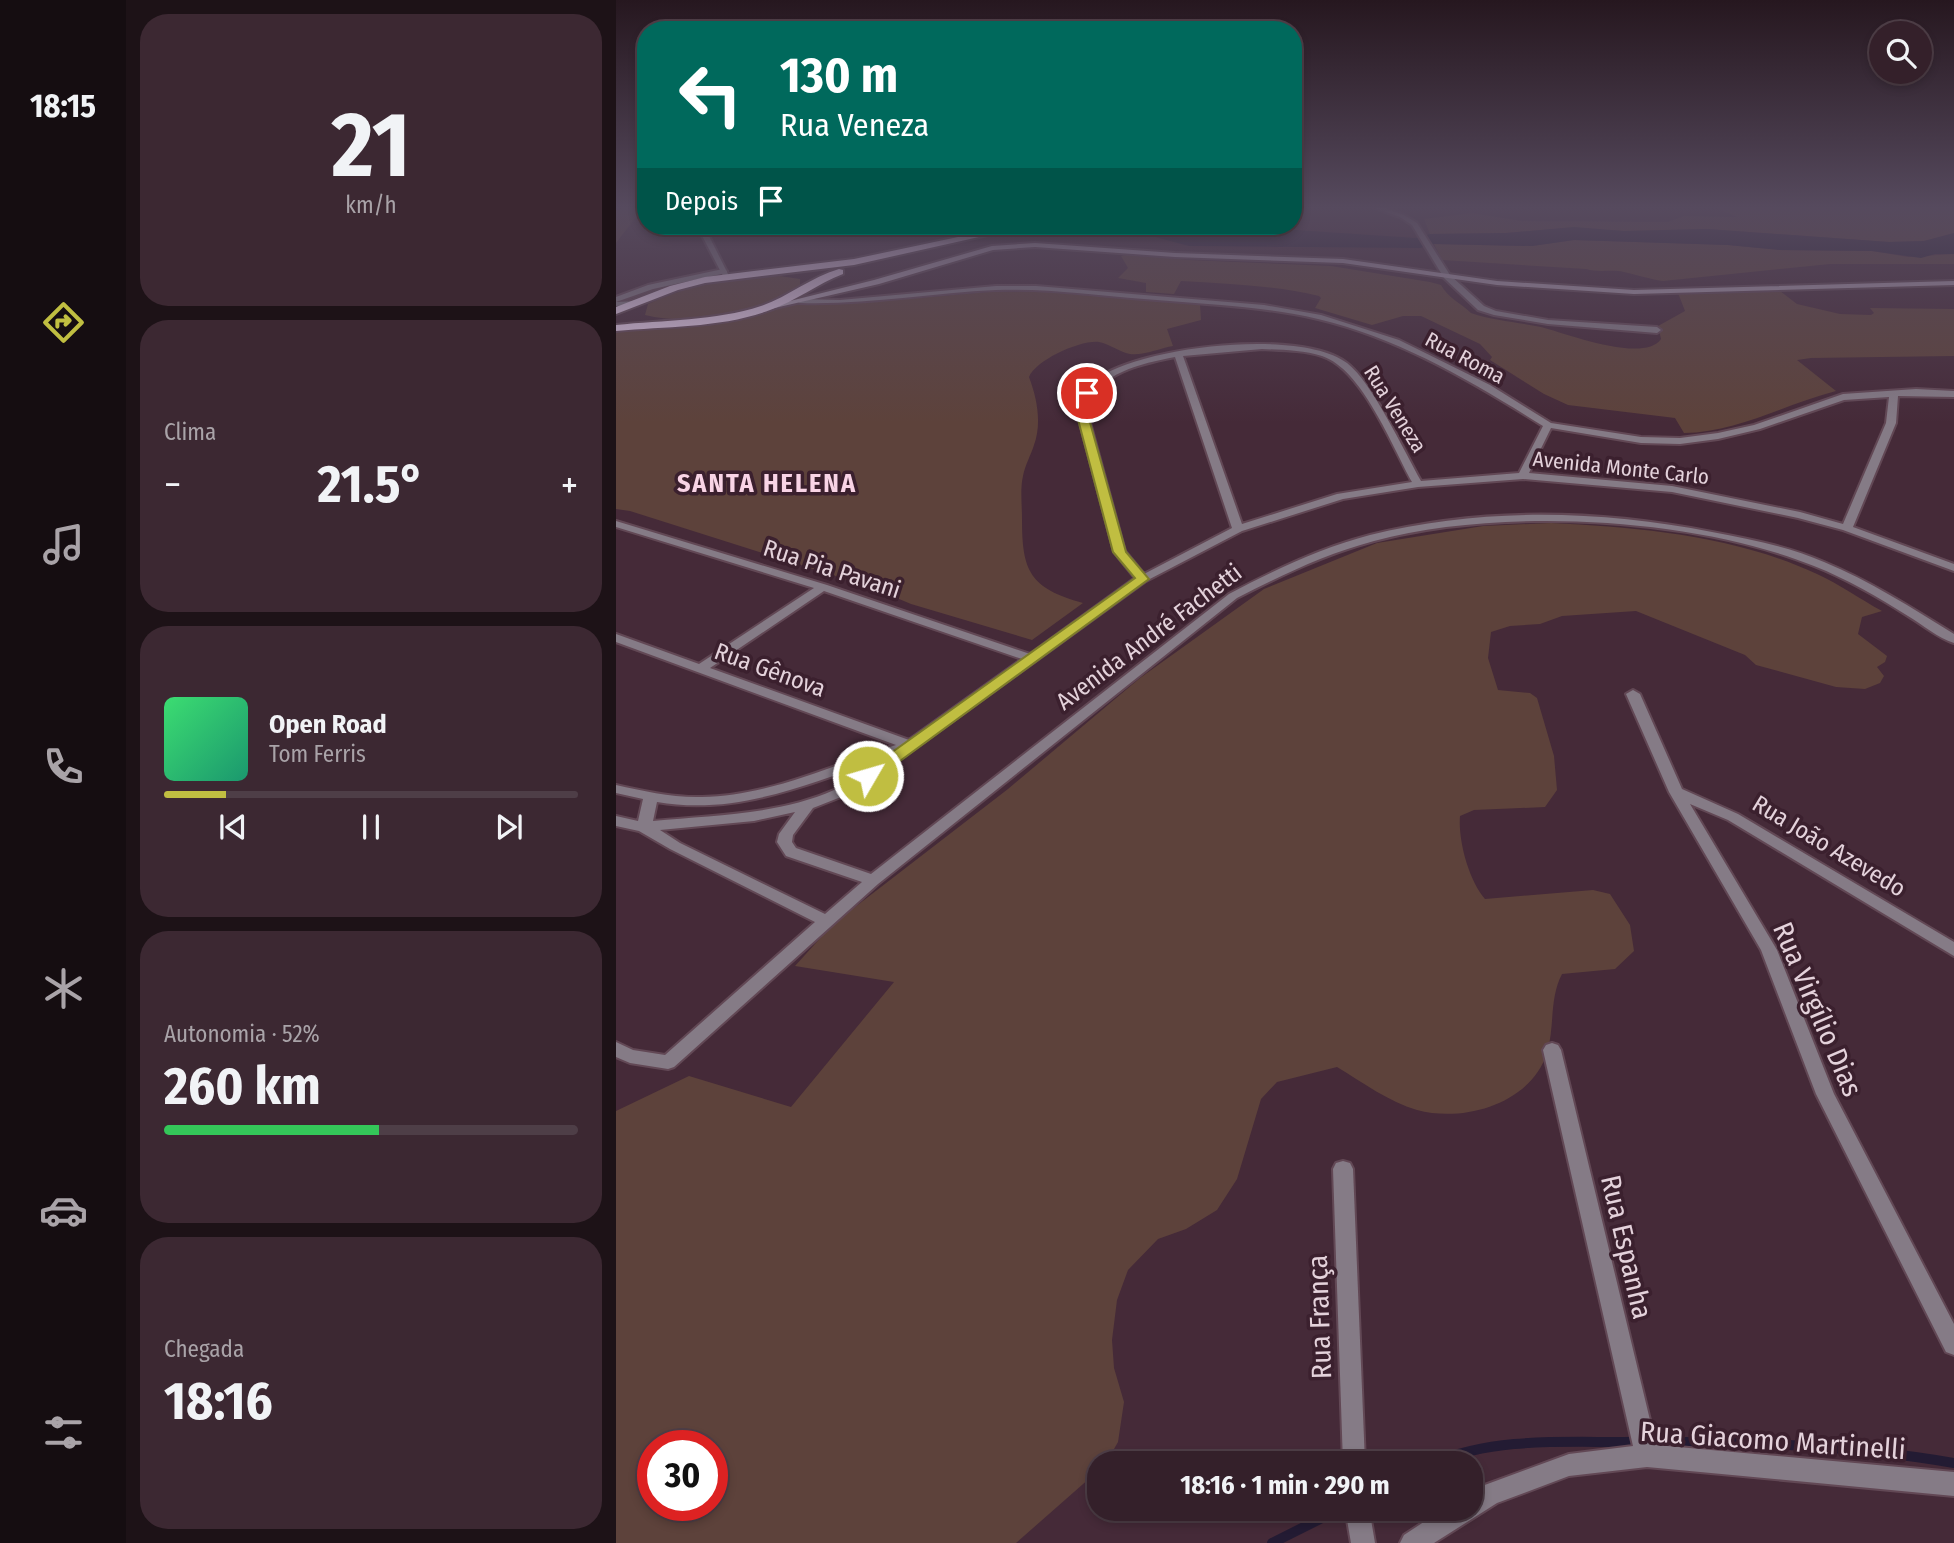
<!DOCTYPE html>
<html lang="pt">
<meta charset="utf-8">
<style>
body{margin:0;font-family:"Fira Sans Condensed",sans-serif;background:#3c2832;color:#f1f3f6;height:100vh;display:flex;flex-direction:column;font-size:26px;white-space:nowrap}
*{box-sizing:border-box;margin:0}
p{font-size:23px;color:#a9a3a8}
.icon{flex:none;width:38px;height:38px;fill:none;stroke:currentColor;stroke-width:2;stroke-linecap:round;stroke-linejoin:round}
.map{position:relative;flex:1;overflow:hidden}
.drawer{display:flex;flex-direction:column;gap:14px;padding:14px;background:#1d1217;width:490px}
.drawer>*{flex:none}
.hud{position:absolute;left:21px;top:21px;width:665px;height:214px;border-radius:28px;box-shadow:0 4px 10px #0003,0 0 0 2px #4e3e47;background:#00695c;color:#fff;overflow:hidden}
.tools{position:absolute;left:1253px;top:21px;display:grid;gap:14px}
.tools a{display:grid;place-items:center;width:63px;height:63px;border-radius:50%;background:#34202a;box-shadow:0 4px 10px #0003,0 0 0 2px #4e3e47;font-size:35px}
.speed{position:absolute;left:21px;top:1430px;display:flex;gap:14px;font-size:35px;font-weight:700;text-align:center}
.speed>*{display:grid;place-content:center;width:91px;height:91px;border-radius:50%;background:#34202a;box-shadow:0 4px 10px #0003,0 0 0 2px #4e3e47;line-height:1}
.speed .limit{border:10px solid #d22;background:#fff;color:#111}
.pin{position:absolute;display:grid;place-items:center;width:60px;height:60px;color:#fff;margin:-30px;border:4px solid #fff;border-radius:50%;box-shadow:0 2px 7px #0007}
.me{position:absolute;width:77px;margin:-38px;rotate:52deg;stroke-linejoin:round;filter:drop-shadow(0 0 5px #0008)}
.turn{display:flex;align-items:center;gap:24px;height:147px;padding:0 28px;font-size:32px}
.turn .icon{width:91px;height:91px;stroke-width:2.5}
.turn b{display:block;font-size:49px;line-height:60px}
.then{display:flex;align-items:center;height:66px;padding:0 28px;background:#0003;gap:14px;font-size:26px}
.big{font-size:52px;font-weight:700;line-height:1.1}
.drawer .widget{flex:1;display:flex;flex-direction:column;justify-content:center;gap:10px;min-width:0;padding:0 24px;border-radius:28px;background:#3c2832}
.drawer .dial{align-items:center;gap:0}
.dial b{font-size:91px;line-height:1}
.song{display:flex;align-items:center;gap:21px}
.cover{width:84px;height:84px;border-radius:10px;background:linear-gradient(135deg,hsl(140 70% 55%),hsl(160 70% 35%))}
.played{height:7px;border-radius:4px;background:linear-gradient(90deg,#c0be41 15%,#4e3e47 15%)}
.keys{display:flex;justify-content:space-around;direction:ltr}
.heat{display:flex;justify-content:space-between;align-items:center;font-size:38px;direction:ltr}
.charge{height:10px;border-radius:5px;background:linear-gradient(90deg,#34c759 52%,#4e3e47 0)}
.trip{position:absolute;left:471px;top:1451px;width:396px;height:70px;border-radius:28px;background:#34202a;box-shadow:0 4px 10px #0003,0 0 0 2px #4e3e47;font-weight:700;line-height:70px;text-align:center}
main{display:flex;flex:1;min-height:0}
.menu{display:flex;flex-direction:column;width:126px;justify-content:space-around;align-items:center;background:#150d11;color:#a9a3a8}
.menu .icon{width:49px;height:49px}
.menu .current{color:#c0be41}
.menu b{font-size:32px;color:#f1f3f6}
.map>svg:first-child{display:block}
.green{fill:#5d423b;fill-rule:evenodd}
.water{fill:#231b33}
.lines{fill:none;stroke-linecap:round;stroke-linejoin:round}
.stream{stroke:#231b33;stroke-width:10}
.service-casing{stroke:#624855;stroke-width:4}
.minor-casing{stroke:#624855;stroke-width:4}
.secondary-casing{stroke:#624855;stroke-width:4}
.trunk-casing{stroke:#624855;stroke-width:4}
.service{fill:#857b86;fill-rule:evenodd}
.minor{fill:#857b86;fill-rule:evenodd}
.secondary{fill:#b3a3b5;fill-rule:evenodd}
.trunk{fill:#e7cfea;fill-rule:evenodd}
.route{fill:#c0be41;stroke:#7d7c2a;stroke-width:2}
.labels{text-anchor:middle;stroke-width:7;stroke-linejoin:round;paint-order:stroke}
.far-street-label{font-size:21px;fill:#e4d2db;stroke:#3b202e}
.street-label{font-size:24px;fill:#e4d2db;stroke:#3b202e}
.far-district-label{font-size:26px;font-weight:bold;letter-spacing:2px;fill:#f9d4e6;stroke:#3b202e}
.near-street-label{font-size:28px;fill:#e4d2db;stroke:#3b202e}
</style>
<main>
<nav class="menu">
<b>18:15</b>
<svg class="icon current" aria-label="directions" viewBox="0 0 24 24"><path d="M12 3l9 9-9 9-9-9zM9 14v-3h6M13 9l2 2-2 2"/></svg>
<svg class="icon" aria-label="music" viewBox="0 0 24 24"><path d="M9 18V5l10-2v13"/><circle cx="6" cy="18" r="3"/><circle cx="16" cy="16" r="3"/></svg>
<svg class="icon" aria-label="phone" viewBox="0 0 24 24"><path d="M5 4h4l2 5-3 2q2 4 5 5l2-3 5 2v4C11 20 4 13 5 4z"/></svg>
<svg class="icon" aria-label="climate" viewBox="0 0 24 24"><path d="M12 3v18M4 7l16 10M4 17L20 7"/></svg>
<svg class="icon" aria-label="car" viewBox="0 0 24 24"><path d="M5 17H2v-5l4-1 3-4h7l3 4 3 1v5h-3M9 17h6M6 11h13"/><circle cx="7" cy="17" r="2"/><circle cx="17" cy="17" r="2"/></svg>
<svg class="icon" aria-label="filters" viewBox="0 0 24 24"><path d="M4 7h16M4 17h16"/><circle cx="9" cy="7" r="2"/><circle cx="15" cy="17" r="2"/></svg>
</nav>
<section class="drawer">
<div class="widget dial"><b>21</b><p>km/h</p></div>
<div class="widget"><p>Clima</p>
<div class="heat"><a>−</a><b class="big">21.5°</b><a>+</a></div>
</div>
<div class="widget">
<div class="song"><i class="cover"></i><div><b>Open Road</b><p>Tom Ferris</p></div></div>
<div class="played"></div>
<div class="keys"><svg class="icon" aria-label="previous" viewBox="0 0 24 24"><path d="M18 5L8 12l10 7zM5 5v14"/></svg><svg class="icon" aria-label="pause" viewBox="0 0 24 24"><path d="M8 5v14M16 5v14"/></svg><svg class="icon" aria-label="next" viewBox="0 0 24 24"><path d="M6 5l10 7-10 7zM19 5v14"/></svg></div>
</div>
<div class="widget"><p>Autonomia · 52%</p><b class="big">260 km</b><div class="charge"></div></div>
<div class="widget"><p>Chegada</p><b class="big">18:16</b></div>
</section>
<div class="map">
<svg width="1338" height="1543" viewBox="0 0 1338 1543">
<rect width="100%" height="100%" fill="#452a38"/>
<!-- green -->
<g class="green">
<path d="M8 207H30V214L20 217 0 243V212Z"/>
<path d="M1098 207H1338V233L1308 241 1273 242 1091 229 1008 231 949 228 890 233 814 234 808 219 856 213 906 221 1052 222 1068 216 1121 217Z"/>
<path d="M958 240 1112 245 1164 250 1256 251 1292 257 1338 254V264H1214L1047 281C1033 279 1022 275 1008 272 996 269 983 273 970 269L826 260 818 244 916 246Z"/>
<path d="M515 254 573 260 715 266 814 282 825 285C832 298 845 303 855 313 878 321 902 322 925 327 949 333 1028 364 1045 339L1042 326 1069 311 1062 293 1164 291 1181 304 1224 314 1255 315 1258 313 1254 308 1338 309V356L1195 358 1181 360 1220 391C1169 404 1122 432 1068 433L1059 418 952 405 928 394 874 360 876 357 864 344 805 316H787L756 325 699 308 705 298 703 296C658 285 611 284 565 281L558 294 530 292V283L502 278 512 268 505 256Z"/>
<path d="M164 276 184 279V288C139 312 79 327 29 315L32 304C75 284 118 277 164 276Z"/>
<path d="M420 291 584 304 585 320 551 329 557 346C545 348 526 356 514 354 503 352 494 344 483 342 464 340 420 360 413 377 421 398 426 423 418 445 415 455 409 465 407 476 404 489 406 505 406 519 406 572 414 588 467 603L416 640 295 604 257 588 14 511 0 509V331L64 323 177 302 239 303 372 292Z"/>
<path d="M935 523C1023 527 1120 536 1201 574 1223 584 1244 599 1266 611L1246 617 1242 634 1271 656 1269 662 1261 667 1268 676 1264 683 1249 689 1220 687 1140 665 1129 655 1020 611 946 616 924 624 894 626 875 632 872 658 882 690 914 693 921 698 938 756 941 790 929 807 858 810 844 816C842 841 853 880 869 899L977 890 994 894 1014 925 1018 951 999 969 946 974C933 999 939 1026 931 1053 915 1103 849 1123 801 1110 773 1102 746 1082 721 1067L661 1082 645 1099 621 1179 601 1210 570 1229 542 1239 512 1270 501 1300 496 1340 498 1368 508 1402 502 1442 490 1463H483V1470L400 1543H0V1111L73 1076 175 1107 278 982 179 966 217 924 392 789 524 678 648 589 761 543 867 526ZM37 1446H96V1505H37Z"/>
</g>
<!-- water -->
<path class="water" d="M498 226H577L648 231 679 230 800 238 814 234 890 233 958 227 1008 231 1091 229 1273 242 1308 241 1338 233V254H1319L1305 258 1256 251 1164 250 1112 245 958 240 916 246 818 244 804 248 573 246Z"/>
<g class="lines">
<!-- stream -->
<g class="stream">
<path d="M817 1463C877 1438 941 1442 1005 1442 1117 1441 1228 1444 1338 1463"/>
<path d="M656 1543 726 1508"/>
</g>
<defs>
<path id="service" d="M107 269 111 271 110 273 37 289 0 302V297L32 285Z"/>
<g id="minor">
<path d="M756 207H765L788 215 801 223 834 275 868 306 880 311 932 320 1041 327 1045 330 1041 333 932 324 878 315 862 310 828 278 796 225 784 217Z"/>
<path d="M81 226H88L114 278 107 276Z"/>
<path d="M380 286H420L648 305 705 315 783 340 874 385 935 423 1025 437 1064 438 1102 433 1138 425 1227 394 1300 389 1338 391V397L1282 396 1280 423 1237 527 1338 564V571L1227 530 1182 518 1056 492 907 479 802 487 727 499 626 531 530 581 257 779 230 795 197 808 177 835 176 842 180 848 255 874 613 594C659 570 704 548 754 535 866 507 984 510 1096 532 1134 539 1173 547 1208 562 1254 581 1296 608 1338 634V643C1322 638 1307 625 1292 616 1262 597 1231 579 1198 566 1077 517 884 507 758 541 709 554 666 575 621 598L262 884 58 1067 52 1069 14 1063 0 1057V1042L17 1050 49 1055 199 922 54 849 23 831 0 826V816L22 821 27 799 0 793V785C28 791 57 798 86 797 154 796 216 765 280 745L0 642V634L83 664 198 588 0 527V521L211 585 414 654 519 578 498 552 460 408C465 396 471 385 482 378 528 346 685 328 731 363 756 382 788 451 805 481L903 473 927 426C857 382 783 338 702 319 646 306 586 304 528 299 479 295 429 288 380 290 314 293 250 305 184 303L180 301 184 299 224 300ZM646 349C666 350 687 350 706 356 746 369 776 446 796 482L721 494 626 524 567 356ZM559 357 616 528 528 574 509 551 470 408C484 372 524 364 559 357ZM1273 397 1270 423 1227 524 1184 512 1056 486 913 473 935 428 1025 443 1064 444 1102 439 1144 429 1228 400ZM208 591 406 659 293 740 94 668ZM269 758C253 769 236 781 218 790 162 815 97 815 37 821L41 802C122 816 194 783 269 758ZM179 812 163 834 161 842 170 856 246 882 209 914 64 843 44 830 138 821Z"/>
<path d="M23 301 24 303 20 305 0 306V302Z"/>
<path d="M1017 690 1024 694 1066 789 1122 814 1338 942V956L1112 820 1074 804 1161 950 1218 1094 1338 1324V1355L1330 1352 1200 1094 1145 950 1053 792 1010 694Z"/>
<path d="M936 1043 942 1045 945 1050 1040 1445 1338 1472V1496L1031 1467 953 1476 881 1503 818 1543H784L788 1535 829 1508H854V1493L866 1486 953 1454 1017 1446 927 1050 930 1045Z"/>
<path d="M727 1161 734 1163 737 1169 749 1463H727L717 1169 720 1163Z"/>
<path d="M729 1508H753L759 1543H735Z"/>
</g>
<path id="secondary" d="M419 243 559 253 727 259 881 281 1018 290 1338 281V285L1018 294 881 285 727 263 559 257 419 247 377 250 263 284 150 310 146 308 258 280 376 246Z"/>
<g id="trunk">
<path d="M394 226H412L238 265 89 283 62 290 0 314V307L54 286 89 277 238 259Z"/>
<path d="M223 269 227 270V274C201 284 180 301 154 310 106 328 51 326 0 331V325C48 320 99 321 145 306 172 297 195 277 223 269Z"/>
</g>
</defs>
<!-- service casing -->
<use href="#service" class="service-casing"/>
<!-- minor casing -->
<use href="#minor" class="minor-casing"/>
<!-- secondary casing -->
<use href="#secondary" class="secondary-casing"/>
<!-- trunk casing -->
<use href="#trunk" class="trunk-casing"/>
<!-- service -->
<use href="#service" class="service"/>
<!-- minor -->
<use href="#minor" class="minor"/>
<!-- secondary -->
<use href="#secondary" class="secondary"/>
<!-- trunk -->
<use href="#trunk" class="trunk"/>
</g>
<!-- sky -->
<linearGradient id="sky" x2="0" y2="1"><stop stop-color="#26171f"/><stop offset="0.49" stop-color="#564a5e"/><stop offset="1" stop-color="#564a5e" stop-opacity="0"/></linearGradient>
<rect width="1338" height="423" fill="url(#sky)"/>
<!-- route -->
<path class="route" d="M471 390 476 393 470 408 510 552 533 579 258 780H247L244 776 247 773 519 578 497 552 459 408 465 393Z"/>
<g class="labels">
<!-- far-street labels -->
<g class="far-street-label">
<text transform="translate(849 358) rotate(28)" y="7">Rua Roma</text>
<text transform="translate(779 409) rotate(58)" y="7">Rua Veneza</text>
<text transform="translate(1005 468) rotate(6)" y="7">Avenida Monte Carlo</text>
</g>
<!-- street labels -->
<g class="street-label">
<text transform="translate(216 569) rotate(18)" y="8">Rua Pia Pavani</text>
<text transform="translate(533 637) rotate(-37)" y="8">Avenida André Fachetti</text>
<text transform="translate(154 670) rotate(20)" y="8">Rua Gênova</text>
<text transform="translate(1213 846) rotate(31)" y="8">Rua João Azevedo</text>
</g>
<!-- far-district labels -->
<g class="far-district-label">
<text x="151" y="492">SANTA HELENA</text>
</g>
<!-- near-street labels -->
<g class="near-street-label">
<text transform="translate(1202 1009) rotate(67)" y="10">Rua Virgílio Dias</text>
<text transform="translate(1011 1247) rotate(77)" y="10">Rua Espanha</text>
<text transform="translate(703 1317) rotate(-92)" y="10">Rua França</text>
<text transform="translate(1157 1440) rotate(4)" y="10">Rua Giacomo Martinelli</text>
</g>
</g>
</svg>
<div class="tools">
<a><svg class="icon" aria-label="search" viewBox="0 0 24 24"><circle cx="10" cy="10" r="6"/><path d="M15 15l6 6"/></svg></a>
</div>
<div class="speed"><div class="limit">30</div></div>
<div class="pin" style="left:471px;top:393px;background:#d93025"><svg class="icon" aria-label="arrive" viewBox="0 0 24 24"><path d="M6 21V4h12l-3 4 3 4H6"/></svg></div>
<svg class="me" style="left:252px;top:776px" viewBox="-20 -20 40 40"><circle r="17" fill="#c0be41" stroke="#fff" stroke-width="3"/><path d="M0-11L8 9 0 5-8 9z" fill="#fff"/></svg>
<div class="trip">18:16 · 1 min · 290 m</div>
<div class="hud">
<div class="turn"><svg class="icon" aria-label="left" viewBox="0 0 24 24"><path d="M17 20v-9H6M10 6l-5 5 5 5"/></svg><div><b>130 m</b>Rua Veneza</div></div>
<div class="then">Depois<svg class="icon" aria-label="arrive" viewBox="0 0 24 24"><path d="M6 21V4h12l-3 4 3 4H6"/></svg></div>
</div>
</div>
</main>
